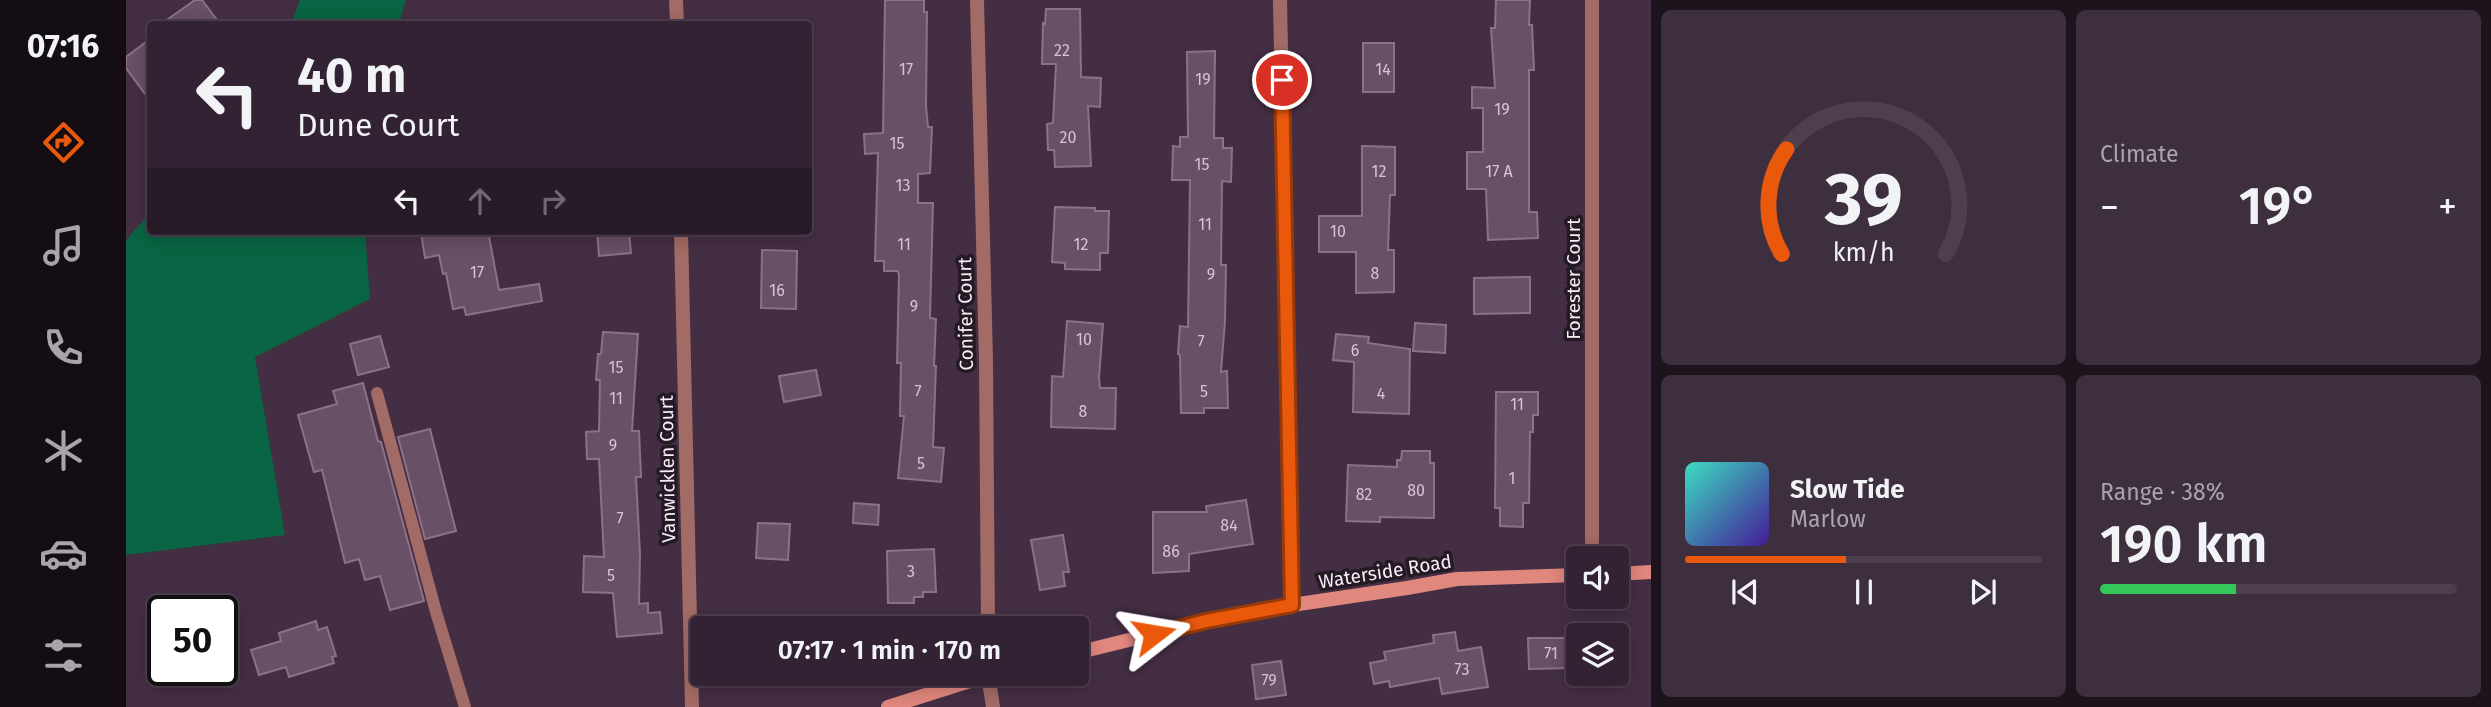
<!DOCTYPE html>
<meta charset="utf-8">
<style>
body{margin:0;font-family:"Fira Sans",sans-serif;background:#3e2f3f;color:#f1f3f6;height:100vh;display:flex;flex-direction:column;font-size:26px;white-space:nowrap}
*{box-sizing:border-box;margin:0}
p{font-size:23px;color:#a9a4ac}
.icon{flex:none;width:38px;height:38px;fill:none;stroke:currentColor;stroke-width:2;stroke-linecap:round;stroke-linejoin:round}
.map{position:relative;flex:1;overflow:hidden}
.drawer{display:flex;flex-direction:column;gap:10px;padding:10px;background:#1c131c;width:840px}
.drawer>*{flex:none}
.banner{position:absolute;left:21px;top:21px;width:665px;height:214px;border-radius:7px;box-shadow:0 4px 18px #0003,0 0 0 2px #4e3f4e;background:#323;color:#f1f3f6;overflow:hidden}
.tools{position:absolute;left:1440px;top:546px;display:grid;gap:14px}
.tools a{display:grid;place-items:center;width:63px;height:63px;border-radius:7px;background:#323;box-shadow:0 4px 18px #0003,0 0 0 2px #4e3f4e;font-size:35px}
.speed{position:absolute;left:21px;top:595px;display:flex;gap:14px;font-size:35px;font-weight:700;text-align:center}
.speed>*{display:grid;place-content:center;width:91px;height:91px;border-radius:50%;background:#323;box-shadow:0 4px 18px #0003,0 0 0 2px #4e3f4e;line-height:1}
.speed .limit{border:4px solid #111;border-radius:10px;background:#fff;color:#111}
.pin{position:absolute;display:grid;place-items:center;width:60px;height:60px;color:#fff;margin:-30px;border:4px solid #fff;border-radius:50%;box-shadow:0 2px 7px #0007}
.me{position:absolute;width:77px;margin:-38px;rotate:76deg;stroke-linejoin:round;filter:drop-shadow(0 0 5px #0008)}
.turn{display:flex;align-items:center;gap:24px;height:147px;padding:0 35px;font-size:32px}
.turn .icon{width:91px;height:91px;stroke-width:2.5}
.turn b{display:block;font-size:49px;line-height:60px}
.lanes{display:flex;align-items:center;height:66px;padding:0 35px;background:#0003;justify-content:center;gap:35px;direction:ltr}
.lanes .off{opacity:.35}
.big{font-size:52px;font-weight:600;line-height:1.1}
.drawer .card{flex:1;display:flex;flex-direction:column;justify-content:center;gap:10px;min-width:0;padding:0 24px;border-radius:10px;background:#3e2f3f}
.drawer .dial{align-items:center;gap:0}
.dial svg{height:182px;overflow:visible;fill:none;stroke:#4e3f4e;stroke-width:7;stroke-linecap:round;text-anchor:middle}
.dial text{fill:#f1f3f6;stroke:none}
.song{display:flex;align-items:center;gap:21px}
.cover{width:84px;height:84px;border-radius:10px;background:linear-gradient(135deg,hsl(170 70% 55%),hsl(260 70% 35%))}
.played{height:7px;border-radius:4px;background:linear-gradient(90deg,#ea580c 45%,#4e3f4e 45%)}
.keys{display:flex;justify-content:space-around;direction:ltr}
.heat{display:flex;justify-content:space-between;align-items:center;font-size:38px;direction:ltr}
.charge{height:10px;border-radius:5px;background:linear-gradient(90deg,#34c759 38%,#4e3f4e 0)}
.drawer .tiles{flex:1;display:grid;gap:10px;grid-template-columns:repeat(2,1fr)}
.trip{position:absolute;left:564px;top:616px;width:399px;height:70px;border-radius:7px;background:#323;box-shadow:0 4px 18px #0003,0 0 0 2px #4e3f4e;font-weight:600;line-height:70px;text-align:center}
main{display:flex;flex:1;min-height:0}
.tab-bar{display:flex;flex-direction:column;width:126px;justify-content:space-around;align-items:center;background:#140e14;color:#a9a4ac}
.tab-bar .icon{width:49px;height:49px}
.tab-bar .selected{color:#ea580c}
.tab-bar b{font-size:32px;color:#f1f3f6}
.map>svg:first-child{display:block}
.green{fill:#096543}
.building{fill:#685067;stroke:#8b718a;stroke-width:2}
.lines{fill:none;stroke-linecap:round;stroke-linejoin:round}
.lane{stroke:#a36b65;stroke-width:12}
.street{stroke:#a36b65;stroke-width:14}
.secondary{stroke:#e0877e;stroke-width:14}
.route-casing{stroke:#983908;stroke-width:18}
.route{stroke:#ea580c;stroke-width:12}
.labels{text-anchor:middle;stroke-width:7;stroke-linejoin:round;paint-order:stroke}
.number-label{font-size:16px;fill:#d6c4d4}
.street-label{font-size:19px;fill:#faebf9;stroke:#241a24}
</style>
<main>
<nav class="tab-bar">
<b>07:16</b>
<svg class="icon selected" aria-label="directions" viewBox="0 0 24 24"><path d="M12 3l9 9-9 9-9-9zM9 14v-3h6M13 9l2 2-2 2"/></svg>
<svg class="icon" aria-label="music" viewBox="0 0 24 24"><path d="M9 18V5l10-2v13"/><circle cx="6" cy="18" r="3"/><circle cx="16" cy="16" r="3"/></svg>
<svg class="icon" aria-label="phone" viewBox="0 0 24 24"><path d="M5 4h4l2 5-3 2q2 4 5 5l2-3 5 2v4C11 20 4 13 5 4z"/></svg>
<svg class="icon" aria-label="climate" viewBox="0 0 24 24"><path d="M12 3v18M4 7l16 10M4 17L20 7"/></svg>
<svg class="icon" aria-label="car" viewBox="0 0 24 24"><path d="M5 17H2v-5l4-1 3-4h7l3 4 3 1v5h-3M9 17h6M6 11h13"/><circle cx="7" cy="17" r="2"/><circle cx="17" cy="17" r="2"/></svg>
<svg class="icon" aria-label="filters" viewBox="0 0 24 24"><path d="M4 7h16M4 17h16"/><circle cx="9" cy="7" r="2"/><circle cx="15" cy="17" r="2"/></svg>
</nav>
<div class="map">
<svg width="1525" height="707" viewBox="0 0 1525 707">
<rect width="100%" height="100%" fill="#442e44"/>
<!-- green -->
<g class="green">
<path d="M174 0H280L273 24H165Z"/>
<path d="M24 213V231H239L244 299 129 357 159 535 0 555V240Z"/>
</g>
<!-- building -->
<g class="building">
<path d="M69 0H76L94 24H35Z"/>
<path d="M759 0H798V12H801L800 106 802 127H806L804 173 792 174V203H807L804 318 810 319 808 366H810L807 447 818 448 815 482 772 478 778 416H774L775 363H771L773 276 772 271H758V261H749L752 153 739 154 738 134 757 133Z"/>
<path d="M1370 0H1404L1403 25H1406L1408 70H1403V212H1411L1412 238 1362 240 1360 189H1341V152H1357V108H1346V87L1369 88 1365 28H1369Z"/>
<path d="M920 9H954L955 77 975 78 974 107 962 106 965 166 929 167 928 150H922L921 124 927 123 930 64H916L917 23 919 24Z"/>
<path d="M24 39V101L0 68V57Z"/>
<rect x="1237" y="43" width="31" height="49"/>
<path d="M1089 51 1088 138H1097V148H1106L1105 182 1096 181 1095 265H1100L1099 321 1095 372 1101 371 1102 408H1078V413H1055L1054 355 1052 354 1054 326 1062 327 1064 180H1046L1047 146 1054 147V137H1062L1061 52Z"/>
<path d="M1236 146 1269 147V195H1264L1262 250H1268V292L1230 293V252H1193V216H1236Z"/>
<path d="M929 207 969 208V211H983L982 253H974V270L939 269V263L926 262Z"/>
<path d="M307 231H362L373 290 413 284 416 301 340 315 338 307 327 309 320 273 317 274 313 255 299 258 295 233Z"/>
<path d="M471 231H503L505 253 473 256Z"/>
<path d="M636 250 671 251 670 309 635 308Z"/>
<path d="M1404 277V313L1348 314V278Z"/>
<path d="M941 321 977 324 973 378 974 388H990L989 429 925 427 926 376 937 377Z"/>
<path d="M1289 323 1320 325 1319 353 1287 351Z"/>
<path d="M477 332 512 334 506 431H513L515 477H510L514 554 513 604 522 603V613L534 612 536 633 491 637 487 593 457 592 458 556 478 557 473 459H461L460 432 473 431 474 380H470L472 354H475Z"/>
<path d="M1210 334 1243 337 1242 343 1284 349 1283 414 1227 412 1228 362 1207 360Z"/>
<path d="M254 336 263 367 232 375 224 344Z"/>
<path d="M690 370 695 395 658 402 653 376Z"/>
<path d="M237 383 252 441 255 442 298 601 264 610 254 576 239 580 233 559 219 563 196 470 188 472 172 415 211 404 207 391Z"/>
<path d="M1370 392H1412V415H1407V432H1404L1403 503H1397V527L1374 526V508H1369Z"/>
<path d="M304 429 330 531 299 539 272 437Z"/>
<path d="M1276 451H1304V463H1308V518L1254 517V522L1220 521 1222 465 1271 467V460H1275Z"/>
<path d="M1120 500 1127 544 1063 554V571L1027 573V512H1081L1080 506Z"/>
<path d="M728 503 753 505 752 525 727 523Z"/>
<path d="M632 523 664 524 662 560 630 558Z"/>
<path d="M937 535 943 572H937L939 586 914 590 905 540Z"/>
<path d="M808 549 810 592H797V597H788V603H762L761 551Z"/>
<path d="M190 621 192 630 201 627 210 656 206 657 208 663 163 677 160 667 133 675 125 650 155 641 153 633Z"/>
<path d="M1329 632 1332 651 1355 647 1362 687 1316 694 1313 678 1264 687 1263 681 1248 684 1244 663 1260 660 1258 652 1308 643 1307 635Z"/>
<path d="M1402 638H1447V668L1403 669Z"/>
<path d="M1155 661 1160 695 1130 699 1126 665Z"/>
</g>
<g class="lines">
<!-- lane -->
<path class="lane" d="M251 393 310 612 339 707"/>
<!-- street -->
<g class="street">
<path d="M550 0 551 24"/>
<path d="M851 0 860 360 862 628"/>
<path d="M1154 0 1166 605"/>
<path d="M1466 0V558"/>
<path d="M555 231 566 707"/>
<path d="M862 674 867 707"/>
</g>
<!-- secondary -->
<g class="secondary">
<path d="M1491 574 1525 572"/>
<path d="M950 653 1080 621 1166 605 1281 588 1331 579 1452 575"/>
<path d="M762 707 866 674"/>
</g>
</g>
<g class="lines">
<defs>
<path id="route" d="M1028 634 1080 621 1166 605 1156 80"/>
</defs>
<!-- route casing -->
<use href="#route" class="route-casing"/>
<!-- route -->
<use href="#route" class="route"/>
</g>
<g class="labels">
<!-- number labels -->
<g class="number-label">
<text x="936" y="56">22</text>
<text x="780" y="75">17</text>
<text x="1257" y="75">14</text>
<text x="1077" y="85">19</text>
<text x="1376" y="115">19</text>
<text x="942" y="143">20</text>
<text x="771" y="149">15</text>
<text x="1076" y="170">15</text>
<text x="1253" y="177">12</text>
<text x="1373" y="177">17 A</text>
<text x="777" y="191">13</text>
<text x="1079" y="230">11</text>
<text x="1212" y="237">10</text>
<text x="778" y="250">11</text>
<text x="955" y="250">12</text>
<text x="351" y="278">17</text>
<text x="1249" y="279">8</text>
<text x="1085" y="280">9</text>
<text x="651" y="296">16</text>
<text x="788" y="312">9</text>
<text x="958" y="345">10</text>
<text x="1075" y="347">7</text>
<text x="1229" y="356">6</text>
<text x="490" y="373">15</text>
<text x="792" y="397">7</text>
<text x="1078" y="397">5</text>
<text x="1255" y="399">4</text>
<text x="490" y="404">11</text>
<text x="1391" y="410">11</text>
<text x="957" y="417">8</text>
<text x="487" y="451">9</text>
<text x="795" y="469">5</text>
<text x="1386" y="484">1</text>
<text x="1290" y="496">80</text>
<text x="1238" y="500">82</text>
<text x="494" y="524">7</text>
<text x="1103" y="531">84</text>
<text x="1045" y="557">86</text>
<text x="785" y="577">3</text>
<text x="485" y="581">5</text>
<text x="1425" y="659">71</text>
<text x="1336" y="675">73</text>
<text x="1143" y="686">79</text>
</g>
<!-- street labels -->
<g class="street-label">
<text transform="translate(1447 279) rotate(-90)" y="7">Forester Court</text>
<text transform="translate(839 314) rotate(-91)" y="7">Conifer Court</text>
<text transform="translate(541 469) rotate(-91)" y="7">Vanwicklen Court</text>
<text transform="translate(1259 571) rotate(-9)" y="7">Waterside Road</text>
</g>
</g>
</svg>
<div class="tools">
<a><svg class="icon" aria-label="sound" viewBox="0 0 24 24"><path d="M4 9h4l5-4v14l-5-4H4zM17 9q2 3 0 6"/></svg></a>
<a><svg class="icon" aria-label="layers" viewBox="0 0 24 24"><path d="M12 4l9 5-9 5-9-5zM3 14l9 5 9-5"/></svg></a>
</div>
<div class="speed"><div class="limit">50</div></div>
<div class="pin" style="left:1156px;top:80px;background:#d93025"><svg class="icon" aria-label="arrive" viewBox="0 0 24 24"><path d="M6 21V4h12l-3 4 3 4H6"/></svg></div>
<svg class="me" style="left:1028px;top:634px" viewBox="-20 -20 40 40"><path d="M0-17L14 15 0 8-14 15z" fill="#ea580c" stroke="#fff" stroke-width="4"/></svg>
<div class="trip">07:17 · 1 min · 170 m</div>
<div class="banner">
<div class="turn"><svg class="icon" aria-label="left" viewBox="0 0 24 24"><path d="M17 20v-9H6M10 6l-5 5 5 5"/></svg><div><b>40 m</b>Dune Court</div></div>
<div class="lanes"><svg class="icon" aria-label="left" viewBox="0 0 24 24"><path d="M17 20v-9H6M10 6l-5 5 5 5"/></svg><svg class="icon off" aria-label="ahead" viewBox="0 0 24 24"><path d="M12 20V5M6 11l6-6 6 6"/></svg><svg class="icon off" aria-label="right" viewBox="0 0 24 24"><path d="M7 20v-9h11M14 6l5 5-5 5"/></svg></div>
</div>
</div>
<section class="drawer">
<div class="tiles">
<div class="card dial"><svg viewBox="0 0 100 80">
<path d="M14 69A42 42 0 1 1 86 69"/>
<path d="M14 69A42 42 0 0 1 16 23" stroke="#ea580c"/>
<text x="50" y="56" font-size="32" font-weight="700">39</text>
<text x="50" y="72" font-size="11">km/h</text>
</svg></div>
<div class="card"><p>Climate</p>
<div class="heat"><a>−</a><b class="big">19°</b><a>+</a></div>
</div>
<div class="card">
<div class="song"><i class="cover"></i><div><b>Slow Tide</b><p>Marlow</p></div></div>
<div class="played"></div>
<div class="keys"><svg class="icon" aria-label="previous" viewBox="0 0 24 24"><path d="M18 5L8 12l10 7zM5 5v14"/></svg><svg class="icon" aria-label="pause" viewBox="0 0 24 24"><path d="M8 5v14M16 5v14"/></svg><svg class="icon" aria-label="next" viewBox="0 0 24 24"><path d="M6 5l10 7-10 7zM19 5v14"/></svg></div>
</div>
<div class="card"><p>Range · 38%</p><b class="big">190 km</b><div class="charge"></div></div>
</div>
</section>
</main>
